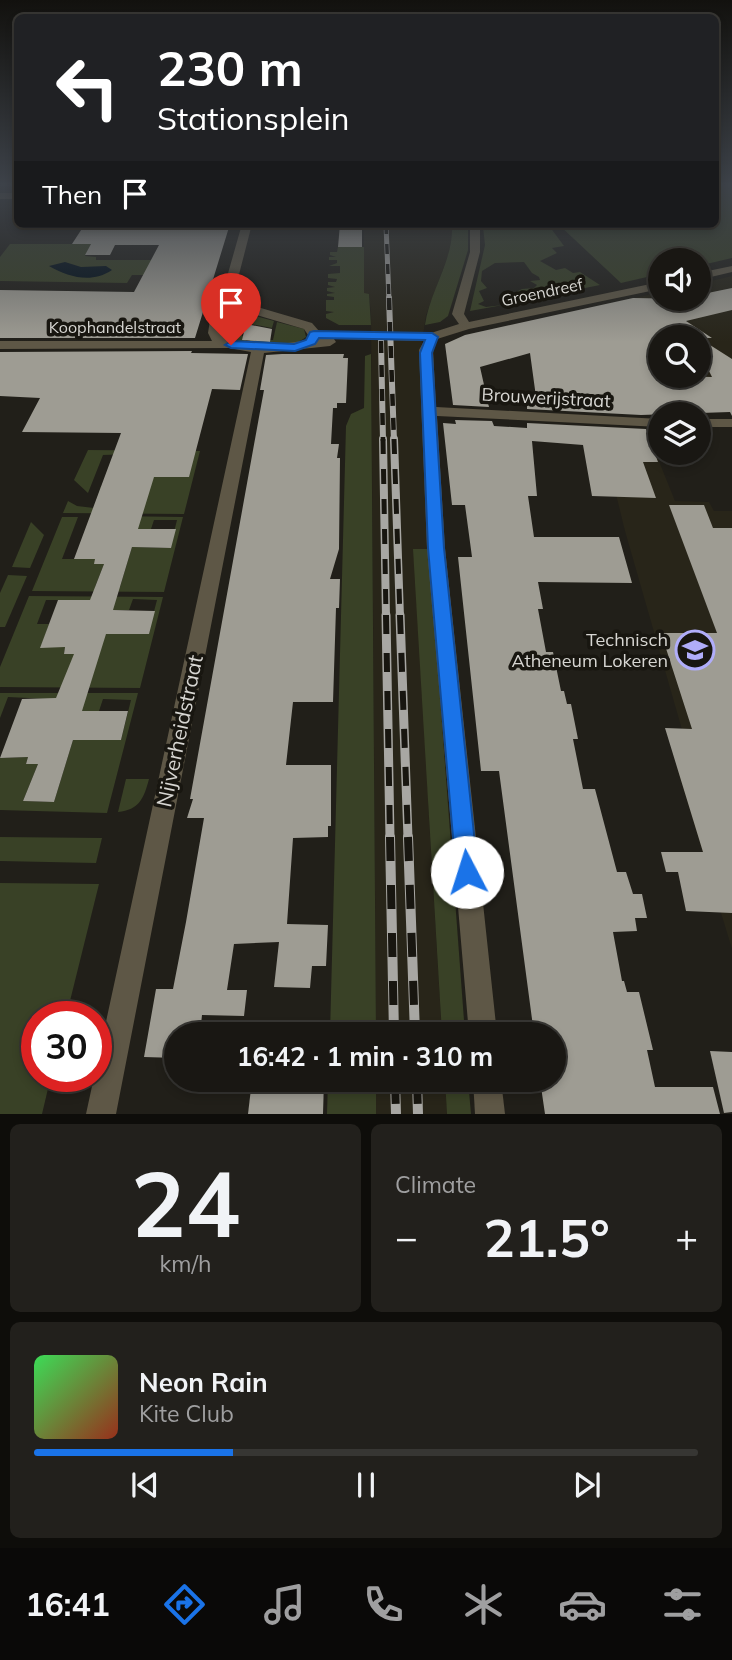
<!DOCTYPE html>
<meta charset="utf-8">
<style>
body{margin:0;font-family:Mulish,sans-serif;background:#22201c;color:#f1f3f6;height:100vh;display:flex;flex-direction:column;font-size:26px;white-space:nowrap}
*{box-sizing:border-box;margin:0}
p{font-size:23px;color:#9f9fa0}
.icon{flex:none;width:38px;height:38px;fill:none;stroke:currentColor;stroke-width:2;stroke-linecap:round;stroke-linejoin:round}
.map{position:relative;height:1114px;overflow:hidden}
.details{display:flex;flex-direction:column;gap:10px;padding:10px;background:#0e0d0a;flex:1}
.details>*{flex:none}
.guide{position:absolute;left:14px;top:14px;width:705px;height:214px;border-radius:10px;box-shadow:0 4px 10px #0003,0 0 0 2px #373633;background:#202124;color:#fff;overflow:hidden}
.tools{position:absolute;left:648px;top:248px;display:grid;gap:14px}
.tools a{display:grid;place-items:center;width:63px;height:63px;border-radius:50%;background:#191713;box-shadow:0 4px 10px #0003,0 0 0 2px #373633;font-size:35px}
.speed{position:absolute;left:21px;top:1001px;display:flex;gap:14px;font-size:35px;font-weight:700;text-align:center}
.speed>*{display:grid;place-content:center;width:91px;height:91px;border-radius:50%;background:#191713;box-shadow:0 4px 10px #0003,0 0 0 2px #373633;line-height:1}
.speed .limit{border:10px solid #d22;background:#fff;color:#111}
.pin{position:absolute;display:grid;place-items:center;width:60px;height:60px;color:#fff;margin:-72px -30px;border-radius:50% 50% 50% 0;rotate:-45deg;box-shadow:0 0 7px #0007}
.pin .icon{rotate:45deg}
.me{position:absolute;width:77px;margin:-38px;rotate:355deg;stroke-linejoin:round;filter:drop-shadow(0 0 5px #0008)}
.turn{display:flex;align-items:center;gap:24px;height:147px;padding:0 28px;font-size:32px}
.turn .icon{width:91px;height:91px;stroke-width:2.5}
.turn b{display:block;font-size:49px;line-height:60px}
.then{display:flex;align-items:center;height:66px;padding:0 28px;background:#0003;gap:14px;font-size:26px}
.big{font-size:52px;font-weight:700;line-height:1.1}
.details .widget{flex:1;display:flex;flex-direction:column;justify-content:center;gap:10px;min-width:0;padding:0 24px;border-radius:10px;background:#22201c}
.details .dial{align-items:center;gap:0}
.dial b{font-size:91px;line-height:1}
.song{display:flex;align-items:center;gap:21px}
.cover{width:84px;height:84px;border-radius:10px;background:linear-gradient(135deg,hsl(130 70% 55%),hsl(10 70% 35%))}
.played{height:7px;border-radius:4px;background:linear-gradient(90deg,#1a73e8 30%,#373633 30%)}
.keys{display:flex;justify-content:space-around;direction:ltr}
.heat{display:flex;justify-content:space-between;align-items:center;font-size:38px;direction:ltr}
.details .tiles{flex:1;display:grid;gap:10px;grid-template-columns:1fr 1fr}
.widget:last-child{grid-column:span 2}
.trip{position:absolute;left:164px;top:1022px;width:402px;height:70px;border-radius:35px;background:#191713;box-shadow:0 4px 10px #0003,0 0 0 2px #373633;font-weight:700;line-height:70px;text-align:center}
.tab-bar{display:flex;height:112px;justify-content:space-around;align-items:center;background:#0a0908;color:#9f9fa0}
.tab-bar .icon{width:49px;height:49px}
.tab-bar .on{color:#1a73e8}
.tab-bar b{font-size:32px;color:#f1f3f6}
.map>svg:first-child{display:block}
.built{fill:#282519}
.green{fill:#394126;fill-rule:evenodd}
.water{fill:#000e19}
.building{fill:#9e9c93;fill-rule:evenodd}
.lines{fill:none;stroke-linecap:round;stroke-linejoin:round}
.minor{fill:#5e5746;fill-rule:evenodd}
.rail-far4-casing{stroke:#a8a7a3;stroke-width:5}
.rail-far3-casing{stroke:#a8a7a3;stroke-width:6}
.rail-far2-casing{stroke:#a8a7a3;stroke-width:8}
.rail-far1-casing{stroke:#a8a7a3;stroke-width:9}
.rail-casing{stroke:#a8a7a3;stroke-width:10}
.rail-far4{stroke:#181610;stroke-width:3.5;stroke-dasharray:10;stroke-linecap:butt}
.rail-far3{stroke:#181610;stroke-width:4.5;stroke-dasharray:12;stroke-linecap:butt}
.rail-far2{stroke:#181610;stroke-width:5;stroke-dasharray:15;stroke-linecap:butt}
.rail-far1{stroke:#181610;stroke-width:6;stroke-dasharray:19;stroke-linecap:butt}
.rail{stroke:#181610;stroke-width:8;stroke-dasharray:24;stroke-linecap:butt}
.route{fill:#1a73e8;stroke:#114b97;stroke-width:2}
.labels{text-anchor:middle;stroke-width:7;stroke-linejoin:round;paint-order:stroke}
.far-street-label{font-size:16px;fill:#d7d6d2;stroke:#181610}
.street-label{font-size:18px;fill:#d7d6d2;stroke:#181610}
.poi-label{font-size:18px;fill:#d7d6d2;stroke:#181610;text-anchor:end}
.near-street-label{font-size:21px;fill:#d7d6d2;stroke:#181610}
</style>
<div class="map">
<svg width="732" height="1114" viewBox="0 0 732 1114">
<rect width="100%" height="100%" fill="#211f19"/>
<!-- built -->
<g class="built">
<path d="M364 224H452V237L448 256 426 315 420 356 429 549H420L429 819 442 1034H376L371 315 369 294H364Z"/>
<path d="M732 276V412H713L696 376H698V338L623 301 660 292V299H698V284Z"/>
<path d="M601 433 648 434 675 501 709 502 714 511H732V949L677 768H693L625 531Z"/>
<path d="M376 1080H445L447 1114H376Z"/>
</g>
<!-- green -->
<g class="green">
<path d="M716 186H732V258L698 266V261H660V274L621 283 558 224H716Z"/>
<path d="M452 224H468V250L448 316 440 322 425 325C430 290 454 260 452 224Z"/>
<path d="M483 227H550L564 246 552 248 557 253 540 261 556 270 565 268 573 273 580 272 600 285 516 302 510 295 522 289 534 288 537 285 530 281 540 280 539 277 532 273 524 262 495 263 482 271 481 281 487 288 479 291 484 301 478 304 486 307 503 305 470 311 485 245Z"/>
<path d="M10 244H91L85 256 96 257V260H185L180 275H132L127 283 0 281V257Z"/>
<path d="M338 247H364V293L369 294 371 325H339L326 318V314L334 312 326 311V300H334V297L327 296V294L335 293 327 291V288L335 287 328 285V282H336L337 279 328 278V274L340 273V266H329L337 263V260H329V257H336L330 255V252H337Z"/>
<path d="M240 317H259L274 321 272 328 251 324 242 326V336H247L245 343 230 339 221 332 222 324Z"/>
<path d="M277 322 304 329 306 337C290 350 268 345 249 343L250 340H273Z"/>
<path d="M371 354 376 1034H330L346 426 351 414 364 408 365 356Z"/>
<path d="M88 450 200 451 184 514 63 513 68 501 77 506 94 508 101 486H121L133 454 103 455 88 493 74 480Z"/>
<path d="M112 516 183 517 164 592 32 591 62 517H78L62 559H96L95 564H104L95 587H120L132 547 170 548 177 520H154L151 529H115Z"/>
<path d="M31 522 44 535 30 568 12 567Z"/>
<path d="M413 549H429L465 1034H442Z"/>
<path d="M8 575 27 576 5 627H0V593Z"/>
<path d="M29 596 163 597 140 688 0 687V667ZM133 599 157 600 148 634H106L74 654H64L65 647H41L49 624H37L46 600H83L87 610H129Z"/>
<path d="M0 693H138L107 813 0 810V758L28 757 26 764H38L23 801 54 802 73 740H121L131 700 103 699 99 711H53L49 699 8 697 0 718Z"/>
<path d="M126 779H149C144 798 139 810 118 812Z"/>
<path d="M0 837 102 838 96 863 0 861Z"/>
<path d="M0 883 99 884 66 1017H37V1076H51L42 1114H0Z"/>
<path d="M328 1080H376V1114H327Z"/>
<path d="M445 1080H468L471 1114H447Z"/>
</g>
<!-- water -->
<path class="water" d="M65 262 81 267 106 266 112 270C91 284 69 277 49 266Z"/>
<!-- building -->
<g class="building">
<path d="M85 224H230L195 338H0V290L134 292 159 245H115L110 255H85L91 244H72Z"/>
<path d="M340 224H362V247H338Z"/>
<path d="M732 288V310L686 321 712 338H699L732 359V416L730 412 641 415 527 409V396L536 397 530 353 480 367 489 407 453 405 445 344 465 335 633 298 698 299V295ZM660 338H698V349L712 377 660 376Z"/>
<path d="M246 324 272 329 270 342 242 340Z"/>
<path d="M192 351 191 353 248 354 240 390 212 389 189 477H154L138 529H176L171 548 132 547 113 610 155 611 149 634H106L82 711H128L121 740H73L54 802 23 801 38 764H26L28 757 0 758 22 699 56 698 74 654H64L65 647 40 648 58 600H90L104 564H94L95 559H74L121 433 22 432 40 398 0 396V352Z"/>
<path d="M282 354H344L343 358H348L346 403H337V408H333L331 444H339L337 458H340L339 549 330 579H340L339 608H336L333 702H293L286 765H331V826H328V837L293 838 287 924 328 925 326 966H312L310 988 274 987 279 942 234 944 227 990H247L244 1016 202 1015 200 1034H177V1058L144 1057 156 989H173L186 922 204 818H187L193 799H190L259 417 264 390H260L266 355Z"/>
<path d="M455 420 492 421 494 426 527 428V423L646 429 658 462H643L656 498 592 496 583 445 532 441 537 496H528L534 537H619L632 583 538 582 543 609H538L546 652H553L561 691H564L567 704H571L578 739H573L583 789H595L617 872H626L633 894H642L647 918H635L637 931 613 932 622 981H624L627 992H639L653 1050H647L655 1087H713L720 1114H545L540 1080H555V1034H534L499 771H481L458 557H472L465 505H452L443 423 456 424Z"/>
<path d="M669 505H704L713 528H732V913L686 911 678 872H666L661 852H703L665 728 692 729 661 633H717Z"/>
<path d="M710 1051 732 1052V1112L724 1113Z"/>
<path d="M252 1080H324L323 1114H248Z"/>
</g>
<g class="lines">
<!-- minor -->
<g class="minor">
<rect x="0" y="193" width="18" height="6"/>
<path d="M242 224H252L235 290 254 306 312 323 319 331 431 333 459 324 452 314 470 252V224H480V252L464 314 469 322 660 282V289L469 329 437 339 433 350 436 407 660 419V427L437 416 445 548 497 1034H469L427 548 419 350 424 341 334 339 336 342 330 346 264 353 116 1114H86L251 352 229 348 0 349V341H212L208 333 210 320 223 291ZM231 299 246 312 304 329 310 338 317 339C285 343 252 351 222 336 220 322 225 311 231 299Z"/>
<path d="M732 266V272L698 280V273Z"/>
<rect x="698" y="419" width="34" height="8"/>
<path d="M473 1080H501L505 1114H475Z"/>
</g>
<defs>
<path id="rail-far4" d="M386 224 389 300"/>
<g id="rail-far3">
<path d="M389 298 394 441"/>
<path d="M381 341 383 441"/>
</g>
<g id="rail-far2">
<path d="M383 439 386 617"/>
<path d="M394 439 400 617"/>
</g>
<g id="rail-far1">
<path d="M386 615 390 838"/>
<path d="M400 615 408 838"/>
</g>
<g id="rail">
<path d="M390 837 394 1034"/>
<path d="M408 837 415 1034"/>
<path d="M395 1080 396 1114"/>
<path d="M417 1080 418 1114"/>
</g>
</defs>
<!-- rail-far4 casing -->
<use href="#rail-far4" class="rail-far4-casing"/>
<!-- rail-far3 casing -->
<use href="#rail-far3" class="rail-far3-casing"/>
<!-- rail-far2 casing -->
<use href="#rail-far2" class="rail-far2-casing"/>
<!-- rail-far1 casing -->
<use href="#rail-far1" class="rail-far1-casing"/>
<!-- rail casing -->
<use href="#rail" class="rail-casing"/>
<!-- rail-far4 -->
<use href="#rail-far4" class="rail-far4"/>
<!-- rail-far3 -->
<use href="#rail-far3" class="rail-far3"/>
<!-- rail-far2 -->
<use href="#rail-far2" class="rail-far2"/>
<!-- rail-far1 -->
<use href="#rail-far1" class="rail-far1"/>
<!-- rail -->
<use href="#rail" class="rail"/>
</g>
<!-- sky -->
<linearGradient id="sky" x2="0" y2="1"><stop stop-color="#12110e"/><stop offset="0.54" stop-color="#3d4249"/><stop offset="1" stop-color="#3d4249" stop-opacity="0"/></linearGradient>
<rect width="732" height="342" fill="url(#sky)"/>
<!-- route -->
<path class="route" d="M314 331 432 333 438 337 432 353 444 548 478 872 475 879 467 882 459 879 456 872 428 548 420 353 425 340 319 338 315 344 295 351 231 348 225 345 231 341 294 344 306 340 310 332Z"/>
<!-- icons -->
<defs>
<symbol id="school-ring" viewBox="-11 -11 22 22"><circle r="9.5" fill="#181610" stroke="#b0adfa" stroke-width="1.5"/><path d="M0-5L7-2L0 1L-7-2ZM-4 1L0 2.5L4 1V4Q0 6-4 4Z" fill="#b0adfa"/></symbol>
</defs>
<g fill-rule="evenodd">
<use href="#school-ring" x="673" y="628" width="44" height="44"/>
</g>
<g class="labels">
<!-- far-street labels -->
<g class="far-street-label">
<text transform="translate(542 292) rotate(-12)" y="6">Groendreef</text>
<text x="115" y="333">Koophandelstraat</text>
</g>
<!-- street labels -->
<g class="street-label">
<text transform="translate(546 398) rotate(3)" y="6">Brouwerijstraat</text>
</g>
<!-- poi labels -->
<g class="poi-label">
<text x="668" y="646">Technisch<tspan x="668" dy="21">Atheneum Lokeren</tspan></text>
</g>
<!-- near-street labels -->
<g class="near-street-label">
<text transform="translate(180 731) rotate(-78)" y="7">Nijverheidstraat</text>
</g>
</g>
</svg>
<div class="tools">
<a><svg class="icon" aria-label="sound" viewBox="0 0 24 24"><path d="M4 9h4l5-4v14l-5-4H4zM17 9q2 3 0 6"/></svg></a>
<a><svg class="icon" aria-label="search" viewBox="0 0 24 24"><circle cx="10" cy="10" r="6"/><path d="M15 15l6 6"/></svg></a>
<a><svg class="icon" aria-label="layers" viewBox="0 0 24 24"><path d="M12 4l9 5-9 5-9-5zM3 14l9 5 9-5"/></svg></a>
</div>
<div class="speed"><div class="limit">30</div></div>
<div class="pin" style="left:231px;top:345px;background:#d93025"><svg class="icon" aria-label="arrive" viewBox="0 0 24 24"><path d="M6 21V4h12l-3 4 3 4H6"/></svg></div>
<svg class="me" style="left:467px;top:872px" viewBox="-20 -20 40 40"><circle r="19" fill="#fff"/><path d="M0-13L10 11 0 6-10 11z" fill="#1a73e8"/></svg>
<div class="trip">16:42 · 1 min · 310 m</div>
<div class="guide">
<div class="turn"><svg class="icon" aria-label="left" viewBox="0 0 24 24"><path d="M17 20v-9H6M10 6l-5 5 5 5"/></svg><div><b>230 m</b>Stationsplein</div></div>
<div class="then">Then<svg class="icon" aria-label="arrive" viewBox="0 0 24 24"><path d="M6 21V4h12l-3 4 3 4H6"/></svg></div>
</div>
</div>
<section class="details">
<div class="tiles">
<div class="widget dial"><b>24</b><p>km/h</p></div>
<div class="widget"><p>Climate</p>
<div class="heat"><a>−</a><b class="big">21.5°</b><a>+</a></div>
</div>
<div class="widget">
<div class="song"><i class="cover"></i><div><b>Neon Rain</b><p>Kite Club</p></div></div>
<div class="played"></div>
<div class="keys"><svg class="icon" aria-label="previous" viewBox="0 0 24 24"><path d="M18 5L8 12l10 7zM5 5v14"/></svg><svg class="icon" aria-label="pause" viewBox="0 0 24 24"><path d="M8 5v14M16 5v14"/></svg><svg class="icon" aria-label="next" viewBox="0 0 24 24"><path d="M6 5l10 7-10 7zM19 5v14"/></svg></div>
</div>
</div>
</section>
<nav class="tab-bar">
<b>16:41</b>
<svg class="icon on" aria-label="directions" viewBox="0 0 24 24"><path d="M12 3l9 9-9 9-9-9zM9 14v-3h6M13 9l2 2-2 2"/></svg>
<svg class="icon" aria-label="music" viewBox="0 0 24 24"><path d="M9 18V5l10-2v13"/><circle cx="6" cy="18" r="3"/><circle cx="16" cy="16" r="3"/></svg>
<svg class="icon" aria-label="phone" viewBox="0 0 24 24"><path d="M5 4h4l2 5-3 2q2 4 5 5l2-3 5 2v4C11 20 4 13 5 4z"/></svg>
<svg class="icon" aria-label="climate" viewBox="0 0 24 24"><path d="M12 3v18M4 7l16 10M4 17L20 7"/></svg>
<svg class="icon" aria-label="car" viewBox="0 0 24 24"><path d="M5 17H2v-5l4-1 3-4h7l3 4 3 1v5h-3M9 17h6M6 11h13"/><circle cx="7" cy="17" r="2"/><circle cx="17" cy="17" r="2"/></svg>
<svg class="icon" aria-label="filters" viewBox="0 0 24 24"><path d="M4 7h16M4 17h16"/><circle cx="9" cy="7" r="2"/><circle cx="15" cy="17" r="2"/></svg>
</nav>
